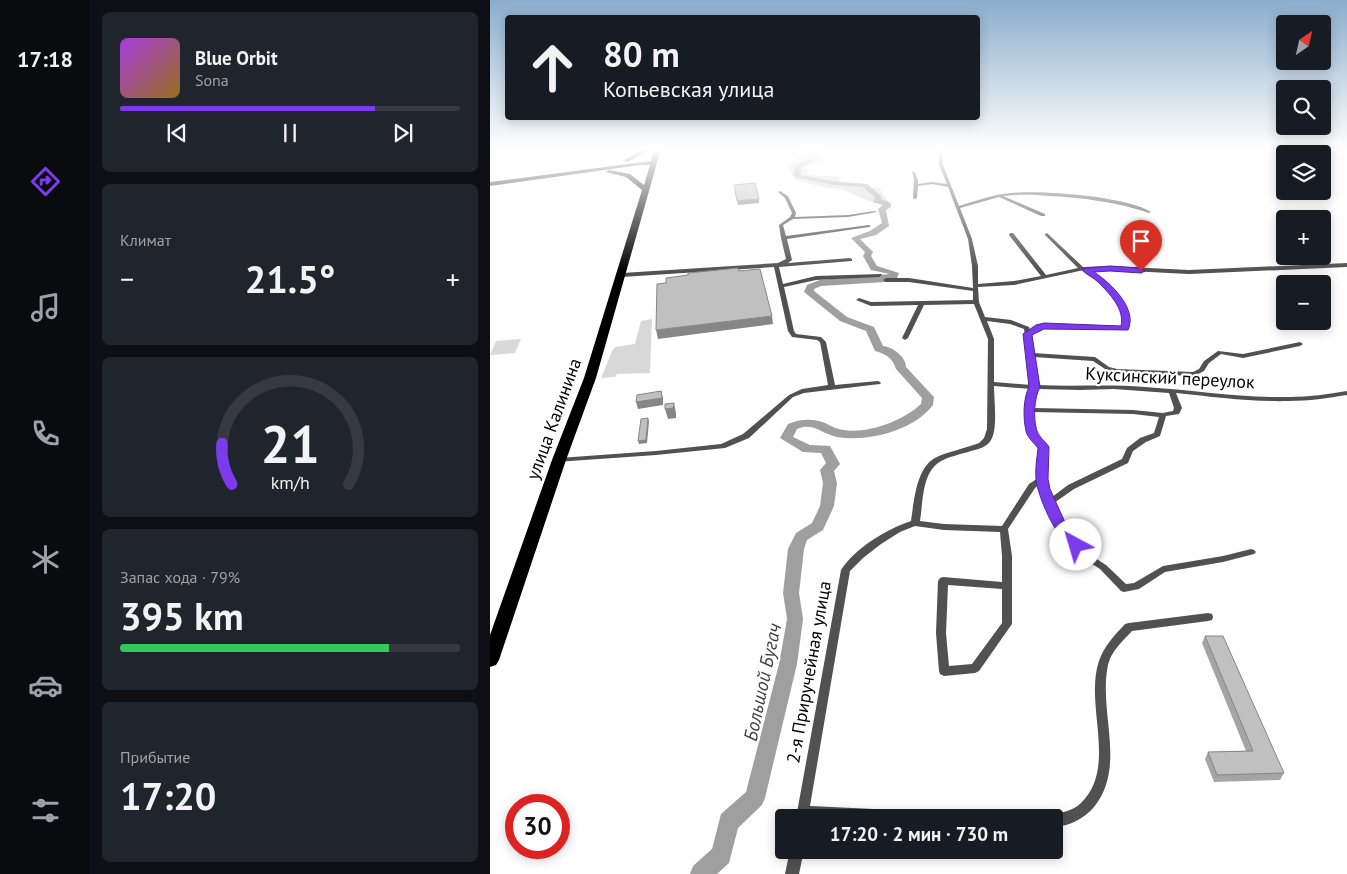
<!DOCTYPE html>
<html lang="ru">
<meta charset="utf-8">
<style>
body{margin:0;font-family:"PT Sans",sans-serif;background:#20242c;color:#f1f3f6;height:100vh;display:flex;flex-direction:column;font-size:19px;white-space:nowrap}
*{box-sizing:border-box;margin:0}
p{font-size:16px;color:#9ea1a6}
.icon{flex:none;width:28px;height:28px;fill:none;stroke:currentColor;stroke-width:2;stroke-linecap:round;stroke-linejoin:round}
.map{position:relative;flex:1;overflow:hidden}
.sheet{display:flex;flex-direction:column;gap:12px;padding:12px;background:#0d0f14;width:400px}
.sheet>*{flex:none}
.guide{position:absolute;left:15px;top:15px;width:475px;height:105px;border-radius:5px;box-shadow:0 2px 12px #0003;background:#171b24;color:#f1f3f6;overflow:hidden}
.needle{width:32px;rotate:34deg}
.controls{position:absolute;left:786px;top:15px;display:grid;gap:10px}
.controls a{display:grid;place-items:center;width:55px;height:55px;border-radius:5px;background:#171b24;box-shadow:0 2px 12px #0003;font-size:25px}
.speed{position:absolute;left:15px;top:794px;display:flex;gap:10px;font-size:25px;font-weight:700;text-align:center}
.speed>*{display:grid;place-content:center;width:65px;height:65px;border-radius:50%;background:#171b24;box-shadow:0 2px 12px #0003;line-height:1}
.speed .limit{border:8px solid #d22;background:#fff;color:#111}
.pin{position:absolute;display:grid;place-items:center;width:42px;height:42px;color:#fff;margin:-51px -21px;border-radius:50% 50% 50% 0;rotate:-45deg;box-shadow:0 0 5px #0007}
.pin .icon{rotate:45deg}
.me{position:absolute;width:55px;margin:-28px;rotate:321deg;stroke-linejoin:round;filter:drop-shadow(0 0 4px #0008)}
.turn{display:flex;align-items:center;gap:18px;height:105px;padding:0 15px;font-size:22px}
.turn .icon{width:65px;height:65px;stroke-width:2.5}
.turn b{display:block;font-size:35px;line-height:42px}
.big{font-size:38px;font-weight:600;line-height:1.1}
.sheet .card{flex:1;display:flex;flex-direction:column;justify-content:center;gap:8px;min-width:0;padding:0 18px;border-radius:8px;background:#20242c}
.sheet .dial{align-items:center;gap:0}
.dial svg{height:130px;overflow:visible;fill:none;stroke:#363941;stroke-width:7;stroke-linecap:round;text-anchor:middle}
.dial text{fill:#f1f3f6;stroke:none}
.song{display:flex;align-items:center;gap:15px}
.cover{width:60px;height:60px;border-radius:8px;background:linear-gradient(135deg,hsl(280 70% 55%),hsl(40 70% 35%))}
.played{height:5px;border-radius:2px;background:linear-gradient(90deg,#7c3aed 75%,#363941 75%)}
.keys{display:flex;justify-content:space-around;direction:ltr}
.heat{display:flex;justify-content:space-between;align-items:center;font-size:28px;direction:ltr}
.charge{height:8px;border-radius:4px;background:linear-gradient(90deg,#34c759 79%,#363941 0)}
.trip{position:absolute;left:285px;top:809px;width:288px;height:50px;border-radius:5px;background:#171b24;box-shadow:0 2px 12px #0003;font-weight:600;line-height:50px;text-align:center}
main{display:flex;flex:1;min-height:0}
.dock{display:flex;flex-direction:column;width:90px;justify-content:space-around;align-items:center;background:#090b0e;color:#9ea1a6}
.dock .icon{width:35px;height:35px}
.dock .selected{color:#7c3aed}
.dock b{font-size:22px;color:#f1f3f6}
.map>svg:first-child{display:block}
.green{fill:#d8d8d8}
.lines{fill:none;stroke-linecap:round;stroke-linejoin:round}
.river{fill:#9f9f9f;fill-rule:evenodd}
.street{fill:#515151;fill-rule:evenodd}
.primary{fill:#000;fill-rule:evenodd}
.wall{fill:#a5a5a5}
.shaded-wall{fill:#868686}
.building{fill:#c0c0c0;stroke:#868686}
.route{fill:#7c3aed;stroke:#51269a}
.labels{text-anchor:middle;stroke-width:4.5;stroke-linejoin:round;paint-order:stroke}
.street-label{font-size:18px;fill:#000;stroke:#fff}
.water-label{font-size:19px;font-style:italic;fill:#404040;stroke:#fff}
</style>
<main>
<nav class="dock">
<b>17:18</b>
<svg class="icon selected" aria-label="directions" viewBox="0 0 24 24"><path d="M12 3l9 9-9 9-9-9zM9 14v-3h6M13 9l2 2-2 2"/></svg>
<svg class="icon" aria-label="music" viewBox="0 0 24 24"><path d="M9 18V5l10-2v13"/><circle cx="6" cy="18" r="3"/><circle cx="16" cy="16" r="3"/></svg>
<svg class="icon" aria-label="phone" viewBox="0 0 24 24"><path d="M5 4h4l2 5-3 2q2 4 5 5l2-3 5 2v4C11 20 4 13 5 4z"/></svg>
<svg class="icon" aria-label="climate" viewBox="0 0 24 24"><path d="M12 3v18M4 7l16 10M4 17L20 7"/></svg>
<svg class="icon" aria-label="car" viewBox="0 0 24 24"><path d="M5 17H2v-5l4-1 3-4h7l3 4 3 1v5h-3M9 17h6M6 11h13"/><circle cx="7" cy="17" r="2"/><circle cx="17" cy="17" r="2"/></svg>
<svg class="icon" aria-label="filters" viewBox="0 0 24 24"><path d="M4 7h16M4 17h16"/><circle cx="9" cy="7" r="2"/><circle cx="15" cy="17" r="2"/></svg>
</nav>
<section class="sheet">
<div class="card">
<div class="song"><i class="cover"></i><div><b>Blue Orbit</b><p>Sona</p></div></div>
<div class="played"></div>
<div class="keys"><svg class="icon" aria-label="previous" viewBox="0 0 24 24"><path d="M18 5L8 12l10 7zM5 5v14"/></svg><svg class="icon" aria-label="pause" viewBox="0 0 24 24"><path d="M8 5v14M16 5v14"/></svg><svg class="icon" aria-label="next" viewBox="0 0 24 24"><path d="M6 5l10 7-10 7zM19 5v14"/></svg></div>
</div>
<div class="card"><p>Климат</p>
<div class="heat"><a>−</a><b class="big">21.5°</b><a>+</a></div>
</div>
<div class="card dial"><svg viewBox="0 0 100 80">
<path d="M14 69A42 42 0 1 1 86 69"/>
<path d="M14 69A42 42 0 0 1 8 44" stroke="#7c3aed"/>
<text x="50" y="56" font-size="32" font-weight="700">21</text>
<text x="50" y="72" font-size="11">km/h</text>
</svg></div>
<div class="card"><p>Запас хода · 79%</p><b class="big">395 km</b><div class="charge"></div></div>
<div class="card"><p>Прибытие</p><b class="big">17:20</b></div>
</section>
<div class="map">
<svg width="857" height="874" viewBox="0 0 857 874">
<rect width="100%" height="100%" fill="#fff"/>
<!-- green -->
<g class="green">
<path d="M318 149H367L338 151 331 162 315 167 318 170 319 175 349 177V183L378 184 380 187 389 188 398 202 390 204 376 200 351 189 337 188 305 180 297 166 313 153 303 151Z"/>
<path d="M162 319 160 373 127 374 125 377 111 378 122 351 125 347 145 344 151 321Z"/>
<path d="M31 339 25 353 0 355 6 341Z"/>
</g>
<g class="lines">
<!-- river -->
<path class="river" d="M318 149H328L323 153 330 157 310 168 312 172 310 175 343 181 377 184 391 196V199L401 203V207L396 210 399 226 386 235 370 239 383 252 381 256 387 266 409 273 407 278 395 282 331 286 324 289V291L357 317 384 327 393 346C403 347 416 357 416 367L442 395 444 397 443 405C423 431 378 442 347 437 331 434 324 422 307 429L303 437 320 445 340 446 350 464 344 471 347 483 344 506 333 530 317 540 314 549 309 593 313 619 307 664 275 798 272 805 248 828 239 863 227 874H200L203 866 222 849 231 814 256 792 289 664 297 619 293 593 298 549 306 533 322 523 330 506 333 483 330 470 336 463 331 453 313 452 290 438 298 424C310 419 322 418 335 423 340 425 344 428 349 429 374 436 413 421 431 404L432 398 406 369C403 359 397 354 385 351L376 331 350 321 314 292 317 285 330 280 400 274 381 270 373 256 375 252 361 238 380 231 392 223 388 209 393 205 383 202 385 197 373 187 343 185 305 177 303 173 305 171 304 166 322 157 317 154Z"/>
<!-- street -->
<g class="street">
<path d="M448 149H452L453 165 469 206C486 201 504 194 521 193 552 190 636 196 661 212L659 213C627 202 594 198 560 196 544 195 529 194 513 196L555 214V216H551L509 197 470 208 482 239 488 266V284L524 281 551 276 519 235V234L521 233H523L556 275 588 268 555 235V234L557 233 593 267 619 266 699 270 857 263V267L699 274 619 270H600C620 284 640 302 638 328L635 330 551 328 540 335 543 353 605 357 619 367 627 369 703 372 709 369 714 361 728 351 753 354 810 342 813 344 810 346 753 358 731 354 719 363 714 371 704 376 626 373 615 369 603 361 544 357 548 385C584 387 619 384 655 387 703 390 751 398 800 397 819 397 838 394 857 391V395C838 398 819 401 799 401 761 402 724 397 686 393L692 408 689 414 676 416 670 436 656 442 643 451 638 463 584 489 564 503 577 529 602 556 616 565 636 584 644 583 673 566 733 556 761 549 764 550 766 552 764 554 733 562 675 572 649 589 634 592 631 591 610 569 596 560 570 533 549 485 545 488 518 529 522 556V624L489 671 485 673 454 676 450 674 449 671 446 633 448 581 450 578 453 577 512 582V556L510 532 454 530 425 526 410 532 391 544 373 558 360 571 320 806 447 812 451 814 453 818H306L351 570C365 548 397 529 421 521 424 502 426 468 445 458 456 452 477 448 489 443L494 438 497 429 498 339 484 304 434 305 418 338 415 340 412 338 428 305 381 306 366 300 369 298 381 302 483 300V291L419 282H396L393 280 396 278H419L483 288 482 266 478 239 458 187 442 184 428 186 427 198 425 199 423 198 424 180 422 171 425 172 428 180V184L442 182 457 184 449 165ZM594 270C612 285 635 300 632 326L554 324 547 326 540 330 539 327 521 320 495 317 489 302 488 287 524 285ZM497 321 520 324 534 329 541 385 504 382V339ZM504 386 541 389C535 402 533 420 539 434 541 439 546 443 549 447L548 478 539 484 512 526 454 524 430 521C433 502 432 475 448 463 456 457 472 454 481 451 489 449 497 447 501 440 508 429 504 400 504 386ZM547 389 590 390 624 389 679 393 684 408 683 411 673 413 643 410 543 408 544 397ZM543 412 643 414 669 417 664 433 650 438 637 448 632 459 578 485 562 497 558 489 556 479 557 447 546 433ZM458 585 512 589V623L482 664 459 666 456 633Z"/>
<path d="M290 191 298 196 306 213 305 217 358 215 385 211 387 212 358 217 303 219 293 225 296 236 379 225 381 226 379 227 297 239 302 260 298 263 360 258 362 259V261L289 267 293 284 326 276 391 274 392 275 389 277 326 280 294 287 304 331 306 334 331 337 336 342 345 385 388 381 390 382 391 383 390 384 314 393 303 397 259 438 235 448 166 455 66 462 65 460 69 458 166 451 231 444 253 434 299 395 312 389 338 385 330 342 327 340 302 337 298 331 284 267 132 277 129 275 132 273 288 263 296 259 291 238 289 225 300 217 302 213 295 198 288 192Z"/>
<path d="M718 613 722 614 723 617 722 620 718 621 642 631C633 641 621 651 618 665 608 712 637 766 604 807 594 819 579 826 564 827V818H559V816C570 812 582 812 591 803 628 767 594 705 609 661 614 646 625 635 635 624L639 623Z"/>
<path d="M300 850H314L309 874H295Z"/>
</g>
<!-- primary -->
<g class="primary">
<path d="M153 149H161L138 162 133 161Z"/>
<path d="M164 149H170L167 163 106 378 76 460 9 660 6 665 0 667V635L62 460 94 378 152 190 136 177 116 172 119 170 140 174 154 185 160 165H150L0 186V182L161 161Z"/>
</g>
</g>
<!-- wall -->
<path class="wall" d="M715 636 794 773 790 780 724 782 715 759 718 752 756 751 712 643Z"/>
<!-- shaded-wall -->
<g class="shaded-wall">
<path d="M269 199V203L248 205 247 201Z"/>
<path d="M282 316 283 324 168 339 166 330Z"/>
<path d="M171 391 173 398V405L148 409 146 402Z"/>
<path d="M184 403 186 413V418L178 419 175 409Z"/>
<path d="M158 418 159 422 157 443 149 444 148 441Z"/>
</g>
<!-- building -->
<g class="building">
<path d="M265 183 269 199 247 201 244 185Z"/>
<path d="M248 268 249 271 270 269 282 316 166 330 167 284 176 283V278L198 275V273Z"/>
<path d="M171 391 172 398 146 402 147 395Z"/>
<path d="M184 403 183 408 175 409V404Z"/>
<path d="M158 418 156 440 148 441 151 419Z"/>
<path d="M715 636H733L794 773 727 775 718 752 763 751Z"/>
</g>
<!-- sky -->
<linearGradient id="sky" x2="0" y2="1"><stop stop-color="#8baccb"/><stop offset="0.55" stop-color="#fff"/><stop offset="1" stop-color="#fff" stop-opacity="0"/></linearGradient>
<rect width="857" height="272" fill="url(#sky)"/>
<!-- route -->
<path class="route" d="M620 266 651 268 655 271 651 273 620 271 604 272C621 283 648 309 638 330L554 329 542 335 550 387C544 398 543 419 547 431 549 437 556 442 559 447L558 479 560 489 578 529 593 545 591 548C571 554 547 495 546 479 545 468 547 458 548 448 544 443 537 437 536 431 533 418 533 399 539 387L533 334 546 325 554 323 631 326C635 309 619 293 608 282 604 278 597 275 592 270L596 268Z"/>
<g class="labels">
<!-- street labels -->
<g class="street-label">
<text transform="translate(680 378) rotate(3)" y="6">Куксинский переулок</text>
<text transform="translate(64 419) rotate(-70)" y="6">улица Калинина</text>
<text transform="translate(319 672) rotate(-80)" y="6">2-я Приручейная улица</text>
</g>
<!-- water labels -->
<g class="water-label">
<text transform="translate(272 682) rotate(-78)" y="7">Большой Бугач</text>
</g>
</g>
</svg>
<div class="controls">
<a><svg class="needle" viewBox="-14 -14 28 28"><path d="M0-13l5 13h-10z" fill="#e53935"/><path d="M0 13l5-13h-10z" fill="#9ea1a6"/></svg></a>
<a><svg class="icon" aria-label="search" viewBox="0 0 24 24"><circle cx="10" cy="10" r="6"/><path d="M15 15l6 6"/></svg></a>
<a><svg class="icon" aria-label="layers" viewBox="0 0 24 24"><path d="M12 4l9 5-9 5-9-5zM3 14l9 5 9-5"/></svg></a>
<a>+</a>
<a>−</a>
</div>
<div class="speed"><div class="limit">30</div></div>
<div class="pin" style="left:651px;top:271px;background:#d93025"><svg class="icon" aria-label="arrive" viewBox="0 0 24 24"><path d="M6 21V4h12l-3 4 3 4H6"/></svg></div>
<svg class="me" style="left:586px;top:545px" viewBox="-20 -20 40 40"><circle r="19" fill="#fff"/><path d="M0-13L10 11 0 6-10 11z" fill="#7c3aed"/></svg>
<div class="trip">17:20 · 2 мин · 730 m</div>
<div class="guide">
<div class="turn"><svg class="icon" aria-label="ahead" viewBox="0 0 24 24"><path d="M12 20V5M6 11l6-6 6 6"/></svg><div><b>80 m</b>Копьевская улица</div></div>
</div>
</div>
</main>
